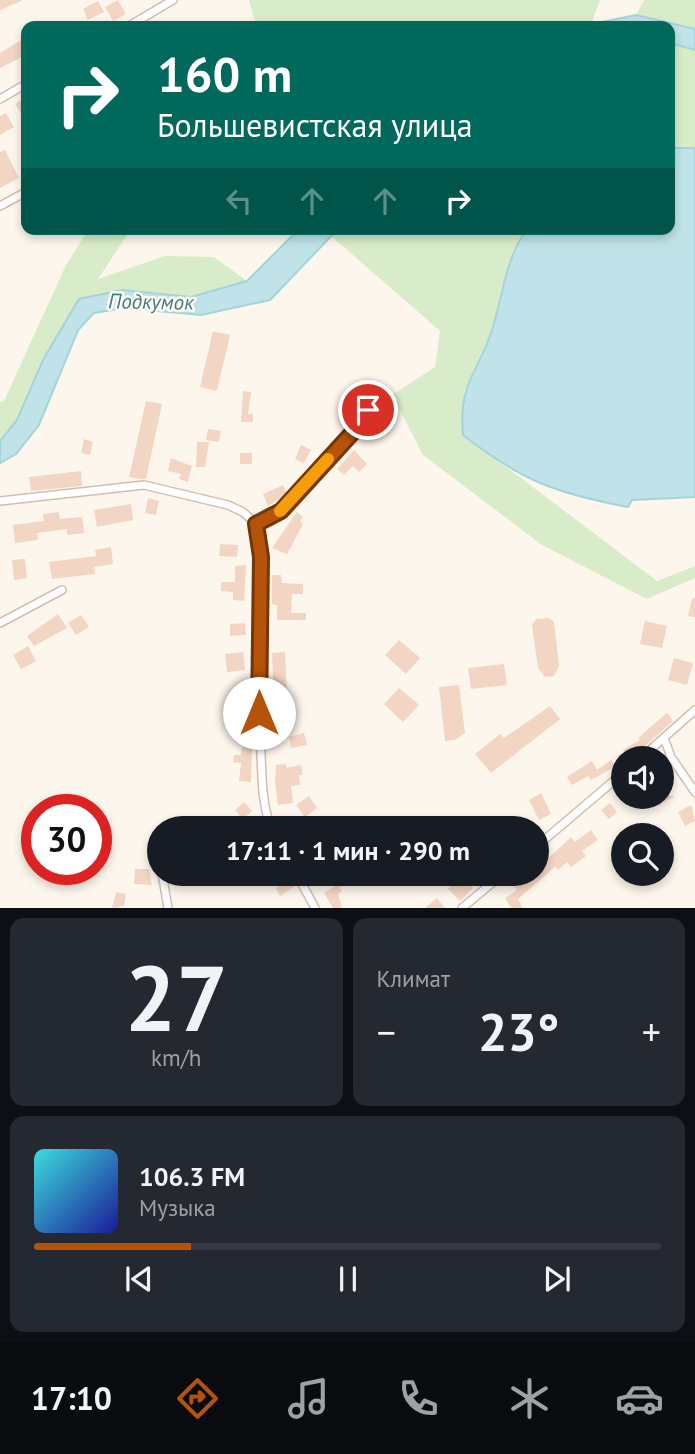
<!DOCTYPE html>
<html lang="ru">
<meta charset="utf-8">
<style>
body{margin:0;font-family:"PT Sans",sans-serif;background:#242831;color:#f1f3f6;height:100vh;display:flex;flex-direction:column;font-size:26px;white-space:nowrap}
*{box-sizing:border-box;margin:0}
p{font-size:23px;color:#9ea1a6}
.icon{flex:none;width:38px;height:38px;fill:none;stroke:currentColor;stroke-width:2;stroke-linecap:round;stroke-linejoin:round}
.map{position:relative;height:908px;overflow:hidden}
.sheet{display:flex;flex-direction:column;gap:10px;padding:10px;background:#0d0f14;flex:1}
.sheet>*{flex:none}
.guide{position:absolute;left:21px;top:21px;width:654px;height:214px;border-radius:14px;box-shadow:0 4px 10px #0003;background:#00695c;color:#fff;overflow:hidden}
.controls{position:absolute;left:611px;top:746px;display:grid;gap:14px}
.controls a{display:grid;place-items:center;width:63px;height:63px;border-radius:50%;background:#171b24;box-shadow:0 4px 10px #0003;font-size:35px}
.speed{position:absolute;left:21px;top:794px;display:flex;gap:14px;font-size:35px;font-weight:700;text-align:center}
.speed>*{display:grid;place-content:center;width:91px;height:91px;border-radius:50%;background:#171b24;box-shadow:0 4px 10px #0003;line-height:1}
.speed .limit{border:10px solid #d22;background:#fff;color:#111}
.pin{position:absolute;display:grid;place-items:center;width:60px;height:60px;color:#fff;margin:-30px;border:4px solid #fff;border-radius:50%;box-shadow:0 2px 7px #0007}
.me{position:absolute;width:77px;margin:-38px;rotate:0deg;stroke-linejoin:round;filter:drop-shadow(0 0 5px #0008)}
.turn{display:flex;align-items:center;gap:24px;height:147px;padding:0 21px;font-size:32px}
.turn .icon{width:91px;height:91px;stroke-width:2.5}
.turn b{display:block;font-size:49px;line-height:60px}
.lanes{display:flex;align-items:center;height:66px;padding:0 21px;background:#0003;justify-content:center;gap:35px;direction:ltr}
.lanes .off{opacity:.35}
.big{font-size:52px;font-weight:800;line-height:1.1}
.sheet .tile{flex:1;display:flex;flex-direction:column;justify-content:center;gap:10px;min-width:0;padding:0 24px;border-radius:14px;background:#242831}
.sheet .dial{align-items:center;gap:0}
.dial b{font-size:91px;line-height:1}
.song{display:flex;align-items:center;gap:21px}
.cover{width:84px;height:84px;border-radius:10px;background:linear-gradient(135deg,hsl(180 70% 55%),hsl(240 70% 35%))}
.played{height:7px;border-radius:4px;background:linear-gradient(90deg,#b45309 25%,#363941 25%)}
.keys{display:flex;justify-content:space-around;direction:ltr}
.heat{display:flex;justify-content:space-between;align-items:center;font-size:38px;direction:ltr}
.sheet .tiles{flex:1;display:grid;gap:10px;grid-template-columns:1fr 1fr}
.tile:last-child{grid-column:span 2}
.trip{position:absolute;left:147px;top:816px;width:402px;height:70px;border-radius:35px;background:#171b24;box-shadow:0 4px 10px #0003;font-weight:800;line-height:70px;text-align:center}
.dock{display:flex;height:112px;justify-content:space-around;align-items:center;background:#090b0e;color:#9ea1a6}
.dock .icon{width:49px;height:49px}
.dock .on{color:#b45309}
.dock b{font-size:32px;color:#f1f3f6}
.map>svg:first-child{display:block}
.green{fill:#d8ecc9}
.water{fill:#bfe3e8;stroke:#a5d3da;stroke-width:2}
.building{fill:#f3d5c3}
.lines{fill:none;stroke-linecap:round;stroke-linejoin:round}
.minor-casing{stroke:#d1beb0;stroke-width:10}
.minor{stroke:#fff;stroke-width:7}
.route-casing{stroke:#753606;stroke-width:18}
.route{stroke:#b45309;stroke-width:12}
.slow{stroke:#f59e0b;stroke-width:12}
.labels{text-anchor:middle;stroke-width:5;stroke-linejoin:round;paint-order:stroke}
.water-label{font-size:21px;font-style:italic;fill:#437c86;stroke:#fffaf3}
</style>
<div class="map">
<svg width="695" height="908" viewBox="0 0 695 908">
<rect width="100%" height="100%" fill="#fdf6ec"/>
<!-- green -->
<g class="green">
<path d="M249 0H600L591 24 582 26H256Z"/>
<path d="M644 0H695V29L636 15Z"/>
<path d="M670 43 695 50V148H670Z"/>
<path d="M89 229H131L98 279 165 256 214 257 247 281 191 297 122 290 79 299 43 360 17 420 0 441V402L4 401 66 265Z"/>
<path d="M338 229H527L518 242 501 289 493 328 464 392V435L657 581 695 566V578L647 599 542 545 423 455 392 395 435 367 440 331 330 235Z"/>
</g>
<!-- water -->
<g class="water">
<path d="M636 15 695 29V50L670 43V26H582Z"/>
<path d="M670 148H695V497L632 500 628 507C555 493 522 481 463 435 458 381 479 373 493 327 503 293 506 258 527 229H670Z"/>
<path d="M299 229H338L270 300 201 315 124 308 94 313 78 330 39 425 16 454 0 463V441L17 420 43 360 79 299 122 290 191 297 247 281Z"/>
</g>
<!-- building -->
<g class="building">
<path d="M0 0H23L0 10Z"/>
<path d="M118 0 126 14 113 21 105 7Z"/>
<path d="M98 1 104 12 88 20 83 9Z"/>
<path d="M26 37V55L0 68V53Z"/>
<path d="M26 97V112L22 115 15 104Z"/>
<path d="M6 113 14 127 0 135V116Z"/>
<path d="M5 150 19 178 0 188V152Z"/>
<path d="M213 331 230 335 217 391 200 387Z"/>
<path d="M243 391 251 392 248 414H253V422H241Z"/>
<path d="M146 401 162 404 146 479H141L129 477Z"/>
<path d="M208 429 221 431 219 442 206 440Z"/>
<path d="M84 439 93 442 90 455 81 453Z"/>
<path d="M197 442H209L205 467H196Z"/>
<path d="M301 445 311 450 304 463 295 459Z"/>
<path d="M354 450 367 464 359 472 353 466 344 475 337 469Z"/>
<rect x="240" y="453" width="12" height="11"/>
<path d="M171 458 192 466 188 482 179 479 181 474 168 471Z"/>
<path d="M81 471 82 486 31 491 29 477Z"/>
<path d="M283 485 287 494 268 506 263 494Z"/>
<path d="M148 498 159 501 156 515 145 513Z"/>
<path d="M131 504 133 520 97 527 94 510Z"/>
<path d="M59 512 60 519 82 517 84 533 67 535V529L37 533 38 540 15 543 13 525 44 521 43 514Z"/>
<path d="M297 512 303 517 300 521 303 524 287 554 272 548Z"/>
<path d="M220 544 238 545 237 557 219 556Z"/>
<path d="M111 547 113 564 94 567 95 574 52 579 49 562 96 556 95 550Z"/>
<path d="M25 559 27 578 14 580 12 560Z"/>
<path d="M246 565 244 601 233 600V592L221 591V582H235V566Z"/>
<path d="M272 575H281L282 583 303 584V594H292L291 613H306V620H277V605L272 604Z"/>
<path d="M692 598H695V617L688 616Z"/>
<path d="M58 614 67 628 34 646 27 636Z"/>
<path d="M81 615 89 627 76 635 68 623Z"/>
<path d="M549 618 554 622 559 666 554 676 545 677 538 668 532 625 536 619Z"/>
<path d="M645 621 667 626 662 648 640 644Z"/>
<path d="M245 623 246 635 230 636V624Z"/>
<path d="M399 640 420 658 406 674 385 655Z"/>
<path d="M28 646 36 661 21 669 13 655Z"/>
<path d="M243 652 245 670 227 672 225 654Z"/>
<path d="M285 652 289 735 275 736 272 653Z"/>
<path d="M674 658 693 663 687 685 668 680Z"/>
<path d="M504 664 507 685 471 689 468 668Z"/>
<path d="M459 685 465 733 455 740 445 741 439 687Z"/>
<path d="M399 688 419 705 403 722 384 704Z"/>
<path d="M550 706 560 719 491 773 475 754 500 734 504 738Z"/>
<path d="M667 713 673 721 636 754 627 758 623 750 640 740 638 738Z"/>
<path d="M243 714H254V725H244Z"/>
<path d="M304 733 307 745 291 748 289 737Z"/>
<path d="M242 747 252 748 251 782 239 781 241 763 233 762 234 755H241Z"/>
<path d="M611 760 615 767 591 780 588 776 572 785 567 777 592 761 597 770Z"/>
<path d="M286 764V768L301 765 303 775H299L300 785 291 786 293 803 278 805 275 782 276 765Z"/>
<path d="M662 783 669 796H675L659 805 654 796H662Z"/>
<path d="M541 793 551 814 539 820 529 800Z"/>
<path d="M309 796 317 808 305 817 296 805Z"/>
<path d="M244 802 252 811 243 819 235 810Z"/>
<path d="M610 803 617 812 609 819 601 810Z"/>
<path d="M691 805 695 821 685 826 678 812Z"/>
<path d="M240 819 244 828H221Z"/>
<path d="M591 830 598 840 582 851 586 856 571 867 567 862 558 870 555 867 518 899 523 908H511L505 898 517 890 514 887 532 873H537V869L571 837 575 842Z"/>
<path d="M159 833V853L149 842Z"/>
<path d="M135 869H149L152 885 134 884Z"/>
<path d="M270 873H286L294 887 280 896 276 888 279 886Z"/>
<path d="M460 876 473 888 460 901 448 889Z"/>
<path d="M338 884 342 891 338 894 342 908H333L324 893Z"/>
<path d="M116 892 126 894 124 906 112 908Z"/>
<path d="M437 898 445 908H425Z"/>
</g>
<g class="lines">
<defs>
<g id="minor">
<path d="M129 26 173 0"/>
<path d="M0 99 26 84"/>
<path d="M0 206 26 192"/>
<path d="M0 501 144 485 228 505 243 512 256 524"/>
<path d="M256 524C268 598 256 678 261 754 262 779 262 804 271 828"/>
<path d="M256 524C299 501 340 450 368 410"/>
<path d="M0 623 62 590"/>
<path d="M664 738 671 757 695 792"/>
<path d="M641 758 695 710"/>
<path d="M537 846 623 773"/>
<path d="M162 873 168 908"/>
<path d="M296 873 315 908"/>
<path d="M462 908 504 873"/>
</g>
</defs>
<!-- minor casing -->
<use href="#minor" class="minor-casing"/>
<!-- minor -->
<use href="#minor" class="minor"/>
</g>
<g class="lines">
<defs>
<path id="route" d="M259 713 261 557 256 524 281 511 354 431 368 410"/>
</defs>
<!-- route casing -->
<use href="#route" class="route-casing"/>
<!-- route -->
<use href="#route" class="route"/>
<!-- slow -->
<path class="slow" d="M280 511 328 459"/>
</g>
<g class="labels">
<!-- water labels -->
<g class="water-label">
<text transform="translate(151 302) rotate(1)" y="7">Подкумок</text>
</g>
</g>
</svg>
<div class="controls">
<a><svg class="icon" aria-label="sound" viewBox="0 0 24 24"><path d="M4 9h4l5-4v14l-5-4H4zM17 9q2 3 0 6"/></svg></a>
<a><svg class="icon" aria-label="search" viewBox="0 0 24 24"><circle cx="10" cy="10" r="6"/><path d="M15 15l6 6"/></svg></a>
</div>
<div class="speed"><div class="limit">30</div></div>
<div class="pin" style="left:368px;top:410px;background:#d93025"><svg class="icon" aria-label="arrive" viewBox="0 0 24 24"><path d="M6 21V4h12l-3 4 3 4H6"/></svg></div>
<svg class="me" style="left:259px;top:713px" viewBox="-20 -20 40 40"><circle r="19" fill="#fff"/><path d="M0-13L10 11 0 6-10 11z" fill="#b45309"/></svg>
<div class="trip">17:11 · 1 мин · 290 m</div>
<div class="guide">
<div class="turn"><svg class="icon" aria-label="right" viewBox="0 0 24 24"><path d="M7 20v-9h11M14 6l5 5-5 5"/></svg><div><b>160 m</b>Большевистская улица</div></div>
<div class="lanes"><svg class="icon off" aria-label="left" viewBox="0 0 24 24"><path d="M17 20v-9H6M10 6l-5 5 5 5"/></svg><svg class="icon off" aria-label="ahead" viewBox="0 0 24 24"><path d="M12 20V5M6 11l6-6 6 6"/></svg><svg class="icon off" aria-label="ahead" viewBox="0 0 24 24"><path d="M12 20V5M6 11l6-6 6 6"/></svg><svg class="icon" aria-label="right" viewBox="0 0 24 24"><path d="M7 20v-9h11M14 6l5 5-5 5"/></svg></div>
</div>
</div>
<section class="sheet">
<div class="tiles">
<div class="tile dial"><b>27</b><p>km/h</p></div>
<div class="tile"><p>Климат</p>
<div class="heat"><a>−</a><b class="big">23°</b><a>+</a></div>
</div>
<div class="tile">
<div class="song"><i class="cover"></i><div><b>106.3 FM</b><p>Музыка</p></div></div>
<div class="played"></div>
<div class="keys"><svg class="icon" aria-label="previous" viewBox="0 0 24 24"><path d="M18 5L8 12l10 7zM5 5v14"/></svg><svg class="icon" aria-label="pause" viewBox="0 0 24 24"><path d="M8 5v14M16 5v14"/></svg><svg class="icon" aria-label="next" viewBox="0 0 24 24"><path d="M6 5l10 7-10 7zM19 5v14"/></svg></div>
</div>
</div>
</section>
<nav class="dock">
<b>17:10</b>
<svg class="icon on" aria-label="directions" viewBox="0 0 24 24"><path d="M12 3l9 9-9 9-9-9zM9 14v-3h6M13 9l2 2-2 2"/></svg>
<svg class="icon" aria-label="music" viewBox="0 0 24 24"><path d="M9 18V5l10-2v13"/><circle cx="6" cy="18" r="3"/><circle cx="16" cy="16" r="3"/></svg>
<svg class="icon" aria-label="phone" viewBox="0 0 24 24"><path d="M5 4h4l2 5-3 2q2 4 5 5l2-3 5 2v4C11 20 4 13 5 4z"/></svg>
<svg class="icon" aria-label="climate" viewBox="0 0 24 24"><path d="M12 3v18M4 7l16 10M4 17L20 7"/></svg>
<svg class="icon" aria-label="car" viewBox="0 0 24 24"><path d="M5 17H2v-5l4-1 3-4h7l3 4 3 1v5h-3M9 17h6M6 11h13"/><circle cx="7" cy="17" r="2"/><circle cx="17" cy="17" r="2"/></svg>
</nav>
